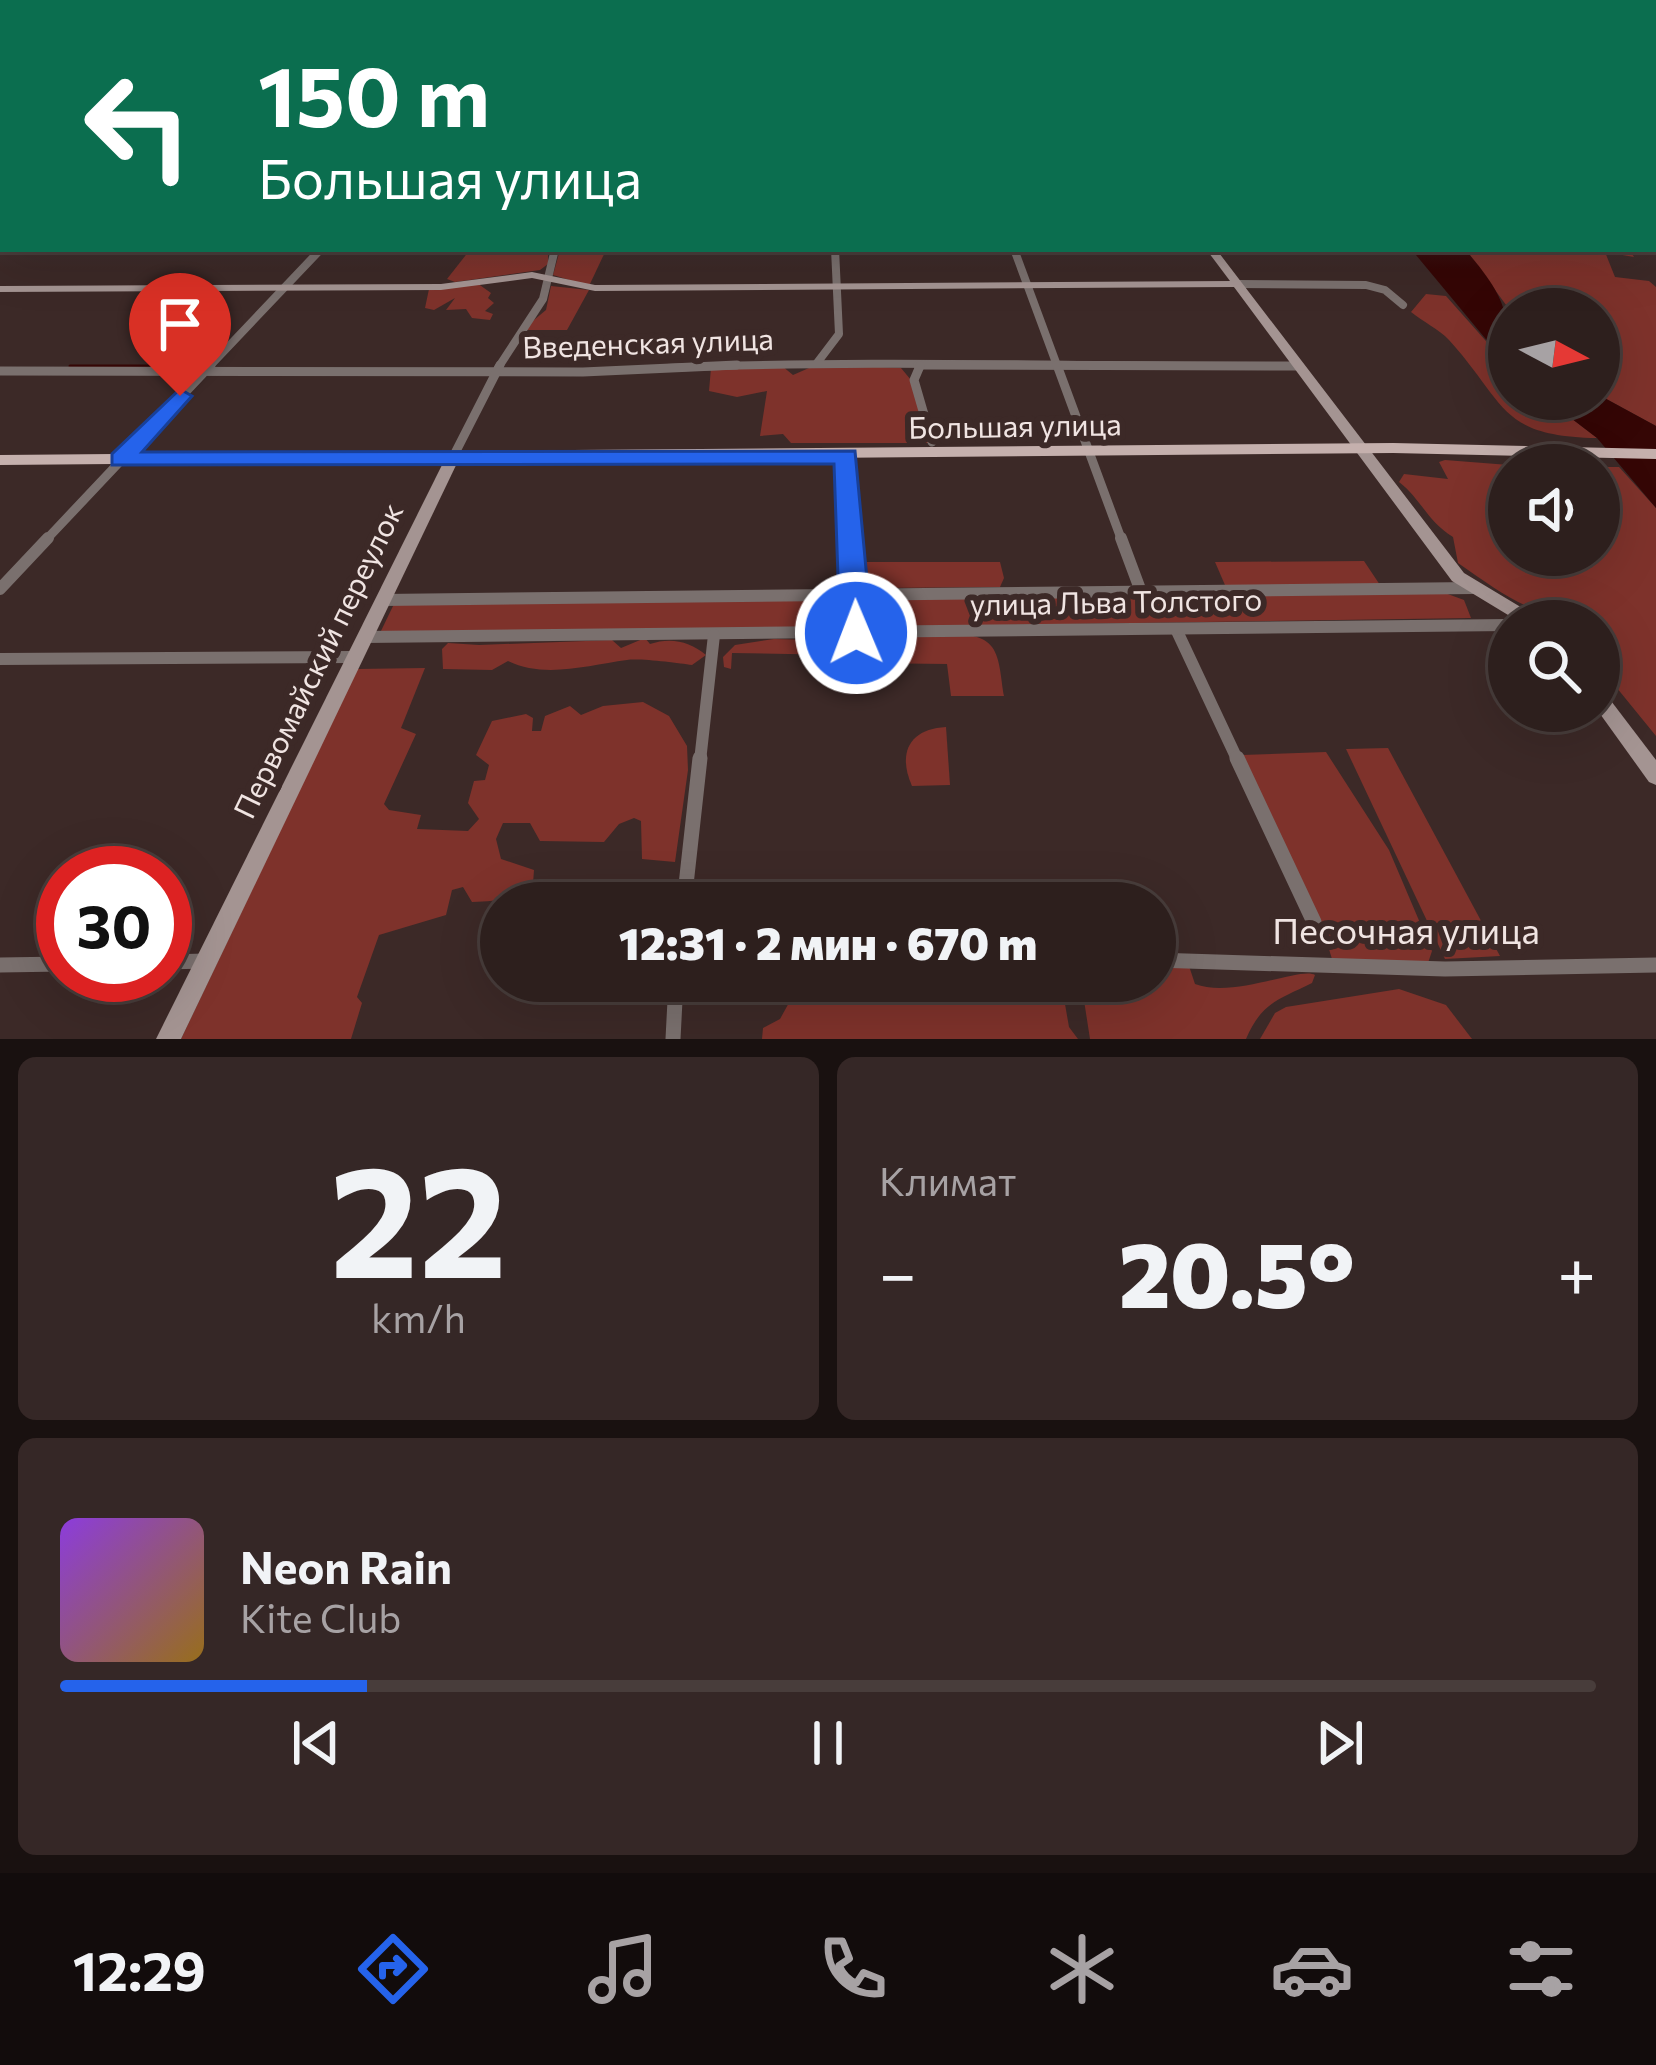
<!DOCTYPE html>
<html lang="ru">
<meta charset="utf-8">
<style>
body{margin:0;font-family:Commissioner,sans-serif;background:#352726;color:#f1f3f6;height:100vh;display:flex;flex-direction:column;font-size:45px;white-space:nowrap}
*{box-sizing:border-box;margin:0}
p{font-size:39px;color:#a7a2a4}
.icon{flex:none;width:66px;height:66px;fill:none;stroke:currentColor;stroke-width:2;stroke-linecap:round;stroke-linejoin:round}
.map{position:relative;height:1039px;overflow:hidden}
.sheet{display:flex;flex-direction:column;gap:18px;padding:18px;background:#191110;flex:1}
.sheet>*{flex:none}
.top-card{position:absolute;left:0px;top:0px;width:1656px;height:252px;box-shadow:0 12px 48px #0002,0 0 0 3px #483d3b;background:#0b6e4f;color:#fff;overflow:hidden}
.needle{width:78px;rotate:97deg}
.fabs{position:absolute;left:1488px;top:288px;display:grid;gap:24px}
.fabs a{display:grid;place-items:center;width:132px;height:132px;border-radius:50%;background:#2d1f1d;box-shadow:0 12px 48px #0002,0 0 0 3px #483d3b;font-size:60px}
.speed{position:absolute;left:36px;top:846px;display:flex;gap:24px;font-size:60px;font-weight:700;text-align:center}
.speed>*{display:grid;place-content:center;width:156px;height:156px;border-radius:50%;background:#2d1f1d;box-shadow:0 12px 48px #0002,0 0 0 3px #483d3b;line-height:1}
.speed .limit{border:18px solid #d22;background:#fff;color:#111}
.pin{position:absolute;display:grid;place-items:center;width:102px;height:102px;color:#fff;margin:-123px -51px;border-radius:50% 50% 50% 0;rotate:-45deg;box-shadow:0 0 12px #0007}
.pin .icon{rotate:45deg}
.me{position:absolute;width:132px;margin:-66px;rotate:359deg;stroke-linejoin:round;filter:drop-shadow(0 0 9px #0008)}
.turn{display:flex;align-items:center;gap:42px;height:252px;padding:0 60px;font-size:54px}
.turn .icon{width:156px;height:156px;stroke-width:2.5}
.turn b{display:block;font-size:84px;line-height:102px}
.big{font-size:90px;font-weight:800;line-height:1.1}
.sheet .widget{flex:1;display:flex;flex-direction:column;justify-content:center;gap:18px;min-width:0;padding:0 42px;border-radius:18px;background:#352726}
.sheet .dial{align-items:center;gap:0}
.dial b{font-size:156px;line-height:1}
.song{display:flex;align-items:center;gap:36px}
.cover{width:144px;height:144px;border-radius:18px;background:linear-gradient(135deg,hsl(270 70% 55%),hsl(40 70% 35%))}
.played{height:12px;border-radius:6px;background:linear-gradient(90deg,#2563eb 20%,#483d3b 20%)}
.keys{display:flex;justify-content:space-around;direction:ltr}
.heat{display:flex;justify-content:space-between;align-items:center;font-size:66px;direction:ltr}
.sheet .tiles{flex:1;display:grid;gap:18px;grid-template-columns:1fr 1fr}
.widget:last-child{grid-column:span 2}
.trip{position:absolute;left:480px;top:882px;width:696px;height:120px;border-radius:60px;background:#2d1f1d;box-shadow:0 12px 48px #0002,0 0 0 3px #483d3b;font-weight:800;line-height:120px;text-align:center}
.tabs{display:flex;height:192px;justify-content:space-around;align-items:center;background:#120c0c;color:#a7a2a4}
.tabs .icon{width:84px;height:84px}
.tabs .selected{color:#2563eb}
.tabs b{font-size:54px;color:#f1f3f6}
.map>svg:first-child{display:block}
.green{fill:#7e322b}
.water{fill:#350605}
.lines{fill:none;stroke-linecap:round;stroke-linejoin:round}
.stream{stroke:#350605;stroke-width:3}
.street-far3{stroke:#7a706e;stroke-width:8}
.street-far2{stroke:#7a706e;stroke-width:9}
.street-far1{stroke:#7a706e;stroke-width:12}
.street{stroke:#7a706e;stroke-width:15}
.secondary{fill:#a49492;fill-rule:evenodd}
.primary{fill:#c5b0ad;fill-rule:evenodd}
.route{fill:#2563eb;stroke:#184099;stroke-width:3}
.labels{text-anchor:middle;stroke-width:12;stroke-linejoin:round;paint-order:stroke}
.street-label{font-size:30px;fill:#f0e4e2;stroke:#3c2927}
.near-street-label{font-size:36px;fill:#f0e4e2;stroke:#3c2927}
</style>
<div class="map">
<svg width="1656" height="1039" viewBox="0 0 1656 1039">
<rect width="100%" height="100%" fill="#3c2927"/>
<!-- green -->
<g class="green">
<path d="M548 249V264L540 270 455 282 447 279 469 251Z"/>
<path d="M1465 249H1629L1634 257 1605 252 1615 277 1649 281 1656 287V426L1599 395V309H1509Z"/>
<path d="M560 250H606L589 286 553 275Z"/>
<path d="M477 283 491 293 488 298 494 303 485 311 493 314 490 320 472 318 466 309 446 310 455 298 434 310 425 308 429 289Z"/>
<path d="M551 286 589 290 567 330H522L546 310Z"/>
<path d="M1426 294 1446 296 1509 367V399H1546L1597 438C1498 436 1507 404 1449 340 1439 329 1423 322 1411 312Z"/>
<path d="M818 364 901 368 911 380 929 443H791L783 434 760 436 767 391 737 397 709 391 711 368 782 366 793 375Z"/>
<path d="M1445 460 1509 465V555H1599V467H1619L1656 508V736L1599 666V621C1537 621 1507 597 1458 563L1453 537C1427 521 1421 499 1399 482L1404 474 1448 479 1439 462Z"/>
<path d="M1364 561 1380 585H1225L1215 562Z"/>
<path d="M861 562H1000L1004 578 1000 587 874 588 862 583Z"/>
<path d="M1445 593 1464 600 1471 618 870 627 867 599Z"/>
<path d="M849 598 851 627 380 633 394 604Z"/>
<path d="M896 637C919 637 977 625 992 647 1001 659 1001 682 1004 696H951L947 664 864 663 862 651 893 650Z"/>
<path d="M645 638 650 644C670 637 690 641 706 655L692 665C678 663 639 658 627 660 588 665 545 679 508 661L492 670 443 669 442 649 448 643 479 645 612 640 621 648Z"/>
<path d="M774 639 820 640 821 652 852 651 853 662 844 664 843 655 732 653 731 669 724 667 723 657 735 645Z"/>
<path d="M425 668 401 728 416 734 384 804 389 810 421 815 417 829 468 831 479 819 468 803 474 781 485 780 489 765 476 755 492 721 526 714 533 718 532 731H541L545 716 570 706 581 715 603 706 643 702 669 716 687 746 688 770 675 862 642 859 641 821 634 818 619 824 604 842 540 841 530 823H503L496 839 501 859 534 870 533 884C514 901 497 901 472 902L463 887 452 890 446 915 379 935 357 997 362 1003 351 1039H181L357 669Z"/>
<path d="M946 727 950 785 912 786C897 752 910 729 946 727Z"/>
<path d="M1388 748 1500 956 1445 959 1346 749Z"/>
<path d="M1326 752 1389 850 1432 951 1427 966 1332 959 1321 923 1242 755Z"/>
<path d="M1189 966 1195 984C1234 999 1302 966 1315 975L1312 983C1278 1000 1262 1002 1246 1039H1090L1081 981H1155V967Z"/>
<path d="M801 981H1061L1069 1027 1078 1039H762L763 1028 780 1019Z"/>
<path d="M1399 989 1446 1005 1472 1039H1260L1275 1013 1286 1007Z"/>
</g>
<!-- water -->
<g class="water">
<path d="M1411 249H1465C1504 296 1509 308 1509 367Z"/>
<path d="M1599 395 1656 426V508L1597 438 1546 399Z"/>
</g>
<g class="lines">
<!-- stream -->
<g class="stream">
<path d="M1653 205 1656 209"/>
<path d="M70 366H155"/>
</g>
<!-- street-far3 -->
<g class="street-far3">
<path d="M1014 249 1058 368"/>
<path d="M1237 284 1366 285 1385 290 1403 305"/>
<path d="M817 363 839 334 835 249"/>
<path d="M208 368 321 249"/>
<path d="M498 368 543 299 555 249"/>
<path d="M667 368C876 359 1086 367 1296 366"/>
</g>
<!-- street-far2 -->
<g class="street-far2">
<path d="M918 365 1296 366"/>
<path d="M1057 365 1122 541"/>
<path d="M920 366 914 380 932 442"/>
<path d="M0 371 583 372 737 365"/>
<path d="M847 456 851 541"/>
<path d="M452 459 500 365"/>
<path d="M45 541 211 365"/>
</g>
<!-- street-far1 -->
<g class="street-far1">
<path d="M851 538 856 633"/>
<path d="M1121 538 1140 589"/>
<path d="M0 589 48 538"/>
<path d="M383 600 1473 588"/>
<path d="M1176 629 1238 761"/>
<path d="M364 637 1509 625"/>
<path d="M0 659 354 657"/>
<path d="M700 761 714 635"/>
</g>
<!-- street -->
<g class="street">
<path d="M1237 758 1314 922"/>
<path d="M684 903 700 758"/>
<path d="M1155 960 1445 969 1656 965"/>
<path d="M165 962 206 961"/>
<path d="M0 965 63 964"/>
<path d="M673 1039 676 981"/>
</g>
<!-- secondary -->
<g class="secondary">
<rect x="1653" y="143" width="3" height="5"/>
<path d="M1653 212 1656 213V221L1653 220Z"/>
<path d="M3 234V240L0 241V235Z"/>
<path d="M1206 249H1216L1464 573 1537 617 1539 621H1518L1452 581 1234 287 595 291 532 278 441 290 0 292V286L441 284 532 272 595 285 1230 281Z"/>
<path d="M452 455 459 459 181 1039H156L445 459Z"/>
<path d="M1599 691 1605 693 1656 760V785L1649 782 1598 711Z"/>
</g>
<!-- primary -->
<path class="primary" d="M1393 443 1656 449V459L1393 453 0 465V455Z"/>
</g>
<!-- sky -->
<linearGradient id="sky" x2="0" y2="1"><stop stop-color="#211715"/><stop offset="0.46" stop-color="#504952"/><stop offset="1" stop-color="#504952" stop-opacity="0"/></linearGradient>
<rect width="1656" height="269" fill="url(#sky)"/>
<!-- route -->
<path class="route" d="M180 389 192 396 142 452 855 451 872 633 856 645 840 633 834 464 112 465V454Z"/>
<g class="labels">
<!-- street labels -->
<g class="street-label">
<text transform="translate(648 344) rotate(-2)" y="10">Введенская улица</text>
<text transform="translate(1015 427) rotate(-1)" y="10">Большая улица</text>
<text transform="translate(1116 603) rotate(-1)" y="10">улица Льва Толстого</text>
<text transform="translate(319 661) rotate(-64)" y="10">Первомайский переулок</text>
</g>
<!-- near-street labels -->
<g class="near-street-label">
<text x="1406" y="944">Песочная улица</text>
</g>
</g>
</svg>
<div class="fabs">
<a><svg class="needle" viewBox="-14 -14 28 28"><path d="M0-13l5 13h-10z" fill="#e53935"/><path d="M0 13l5-13h-10z" fill="#a7a2a4"/></svg></a>
<a><svg class="icon" aria-label="sound" viewBox="0 0 24 24"><path d="M4 9h4l5-4v14l-5-4H4zM17 9q2 3 0 6"/></svg></a>
<a><svg class="icon" aria-label="search" viewBox="0 0 24 24"><circle cx="10" cy="10" r="6"/><path d="M15 15l6 6"/></svg></a>
</div>
<div class="speed"><div class="limit">30</div></div>
<div class="pin" style="left:180px;top:396px;background:#d93025"><svg class="icon" aria-label="arrive" viewBox="0 0 24 24"><path d="M6 21V4h12l-3 4 3 4H6"/></svg></div>
<svg class="me" style="left:856px;top:633px" viewBox="-20 -20 40 40"><circle r="17" fill="#2563eb" stroke="#fff" stroke-width="3"/><path d="M0-11L8 9 0 5-8 9z" fill="#fff"/></svg>
<div class="trip">12:31 · 2 мин · 670 m</div>
<div class="top-card">
<div class="turn"><svg class="icon" aria-label="left" viewBox="0 0 24 24"><path d="M17 20v-9H6M10 6l-5 5 5 5"/></svg><div><b>150 m</b>Большая улица</div></div>
</div>
</div>
<section class="sheet">
<div class="tiles">
<div class="widget dial"><b>22</b><p>km/h</p></div>
<div class="widget"><p>Климат</p>
<div class="heat"><a>−</a><b class="big">20.5°</b><a>+</a></div>
</div>
<div class="widget">
<div class="song"><i class="cover"></i><div><b>Neon Rain</b><p>Kite Club</p></div></div>
<div class="played"></div>
<div class="keys"><svg class="icon" aria-label="previous" viewBox="0 0 24 24"><path d="M18 5L8 12l10 7zM5 5v14"/></svg><svg class="icon" aria-label="pause" viewBox="0 0 24 24"><path d="M8 5v14M16 5v14"/></svg><svg class="icon" aria-label="next" viewBox="0 0 24 24"><path d="M6 5l10 7-10 7zM19 5v14"/></svg></div>
</div>
</div>
</section>
<nav class="tabs">
<b>12:29</b>
<svg class="icon selected" aria-label="directions" viewBox="0 0 24 24"><path d="M12 3l9 9-9 9-9-9zM9 14v-3h6M13 9l2 2-2 2"/></svg>
<svg class="icon" aria-label="music" viewBox="0 0 24 24"><path d="M9 18V5l10-2v13"/><circle cx="6" cy="18" r="3"/><circle cx="16" cy="16" r="3"/></svg>
<svg class="icon" aria-label="phone" viewBox="0 0 24 24"><path d="M5 4h4l2 5-3 2q2 4 5 5l2-3 5 2v4C11 20 4 13 5 4z"/></svg>
<svg class="icon" aria-label="climate" viewBox="0 0 24 24"><path d="M12 3v18M4 7l16 10M4 17L20 7"/></svg>
<svg class="icon" aria-label="car" viewBox="0 0 24 24"><path d="M5 17H2v-5l4-1 3-4h7l3 4 3 1v5h-3M9 17h6M6 11h13"/><circle cx="7" cy="17" r="2"/><circle cx="17" cy="17" r="2"/></svg>
<svg class="icon" aria-label="filters" viewBox="0 0 24 24"><path d="M4 7h16M4 17h16"/><circle cx="9" cy="7" r="2"/><circle cx="15" cy="17" r="2"/></svg>
</nav>
